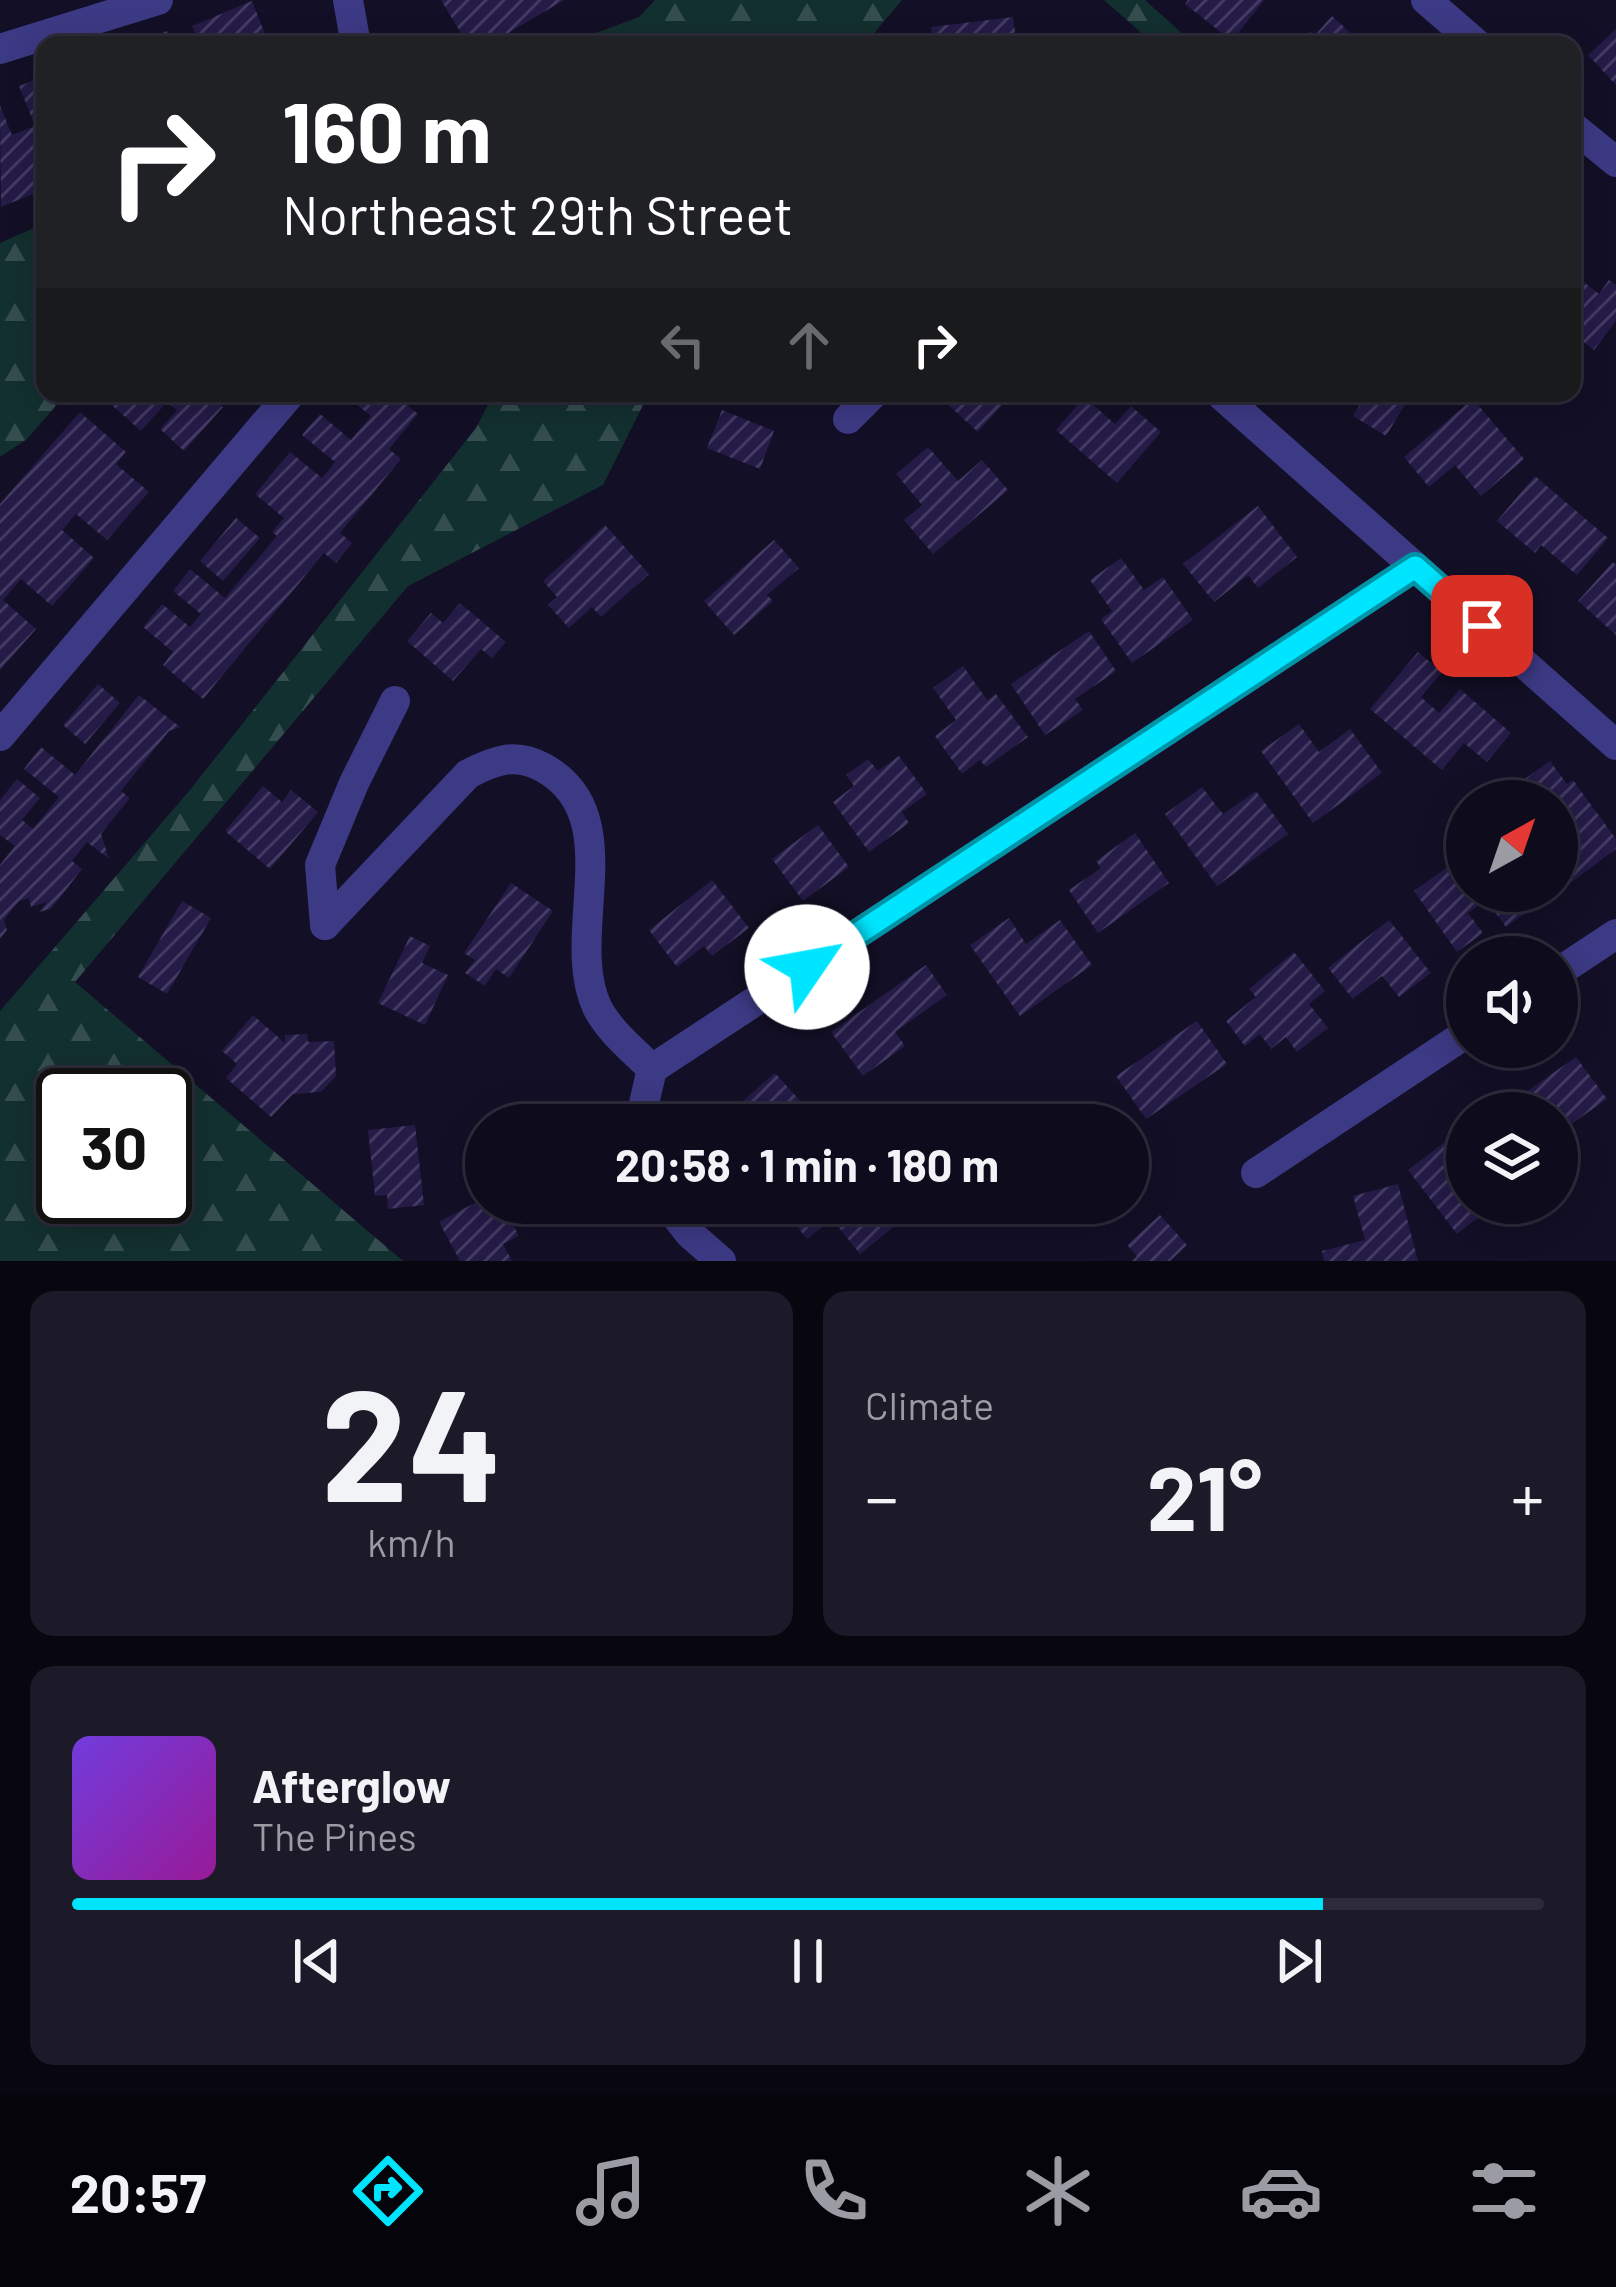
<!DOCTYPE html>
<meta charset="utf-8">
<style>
body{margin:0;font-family:Barlow,sans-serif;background:#1c1929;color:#f1f3f6;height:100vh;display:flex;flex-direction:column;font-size:45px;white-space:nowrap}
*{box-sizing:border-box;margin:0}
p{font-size:39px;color:#9b9ba3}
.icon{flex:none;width:66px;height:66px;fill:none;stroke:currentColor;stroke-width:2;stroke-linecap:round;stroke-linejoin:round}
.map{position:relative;height:1261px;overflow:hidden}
.sheet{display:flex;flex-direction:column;gap:30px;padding:30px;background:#08060f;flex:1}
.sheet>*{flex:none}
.top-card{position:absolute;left:36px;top:36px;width:1545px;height:366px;border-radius:24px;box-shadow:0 6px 30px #0003,0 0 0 3px #2e2b3b;background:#202124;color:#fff;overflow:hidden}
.needle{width:78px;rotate:40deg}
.tools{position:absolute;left:1446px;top:780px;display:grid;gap:24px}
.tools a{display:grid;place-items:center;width:132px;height:132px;border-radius:50%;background:#0e0b1c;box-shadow:0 6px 30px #0003,0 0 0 3px #2e2b3b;font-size:60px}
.speed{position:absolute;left:36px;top:1068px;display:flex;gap:24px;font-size:60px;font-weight:700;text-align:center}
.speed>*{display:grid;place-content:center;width:156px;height:156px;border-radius:50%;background:#0e0b1c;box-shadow:0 6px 30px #0003,0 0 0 3px #2e2b3b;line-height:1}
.speed .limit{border:6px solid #111;border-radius:18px;background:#fff;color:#111}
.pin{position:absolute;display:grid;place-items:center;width:102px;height:102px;color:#fff;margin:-51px;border-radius:24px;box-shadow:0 6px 18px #0006}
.me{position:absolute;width:132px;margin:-66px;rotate:57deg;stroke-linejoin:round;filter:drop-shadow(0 0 9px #0008)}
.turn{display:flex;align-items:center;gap:42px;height:252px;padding:0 48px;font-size:54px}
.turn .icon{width:156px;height:156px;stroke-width:2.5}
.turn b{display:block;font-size:84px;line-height:102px}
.lanes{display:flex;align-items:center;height:114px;padding:0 48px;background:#0003;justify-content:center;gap:60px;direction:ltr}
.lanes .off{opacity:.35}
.big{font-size:90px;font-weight:700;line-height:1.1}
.sheet .widget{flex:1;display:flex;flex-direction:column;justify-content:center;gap:18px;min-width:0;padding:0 42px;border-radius:24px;background:#1c1929}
.sheet .dial{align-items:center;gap:0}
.dial b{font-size:156px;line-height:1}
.song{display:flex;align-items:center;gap:36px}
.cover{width:144px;height:144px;border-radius:18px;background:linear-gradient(135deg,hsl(260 70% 55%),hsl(300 70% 35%))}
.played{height:12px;border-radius:6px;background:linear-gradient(90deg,#00e5ff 85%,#2e2b3b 85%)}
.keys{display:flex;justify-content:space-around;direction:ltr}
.heat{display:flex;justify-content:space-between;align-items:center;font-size:66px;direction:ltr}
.sheet .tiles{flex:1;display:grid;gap:30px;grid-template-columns:1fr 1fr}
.widget:last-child{grid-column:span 2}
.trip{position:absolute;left:465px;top:1104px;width:684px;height:120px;border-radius:60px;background:#0e0b1c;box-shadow:0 6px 30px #0003,0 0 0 3px #2e2b3b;font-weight:700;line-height:120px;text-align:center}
.tab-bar{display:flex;height:192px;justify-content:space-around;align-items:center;background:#06040b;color:#9b9ba3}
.tab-bar .icon{width:84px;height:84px}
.tab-bar .on{color:#00e5ff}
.tab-bar b{font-size:54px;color:#f1f3f6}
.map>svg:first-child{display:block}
.forest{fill:url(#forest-firs);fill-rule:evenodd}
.building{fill:url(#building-hatch)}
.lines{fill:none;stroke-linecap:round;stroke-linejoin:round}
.minor{stroke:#3d3a85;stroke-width:30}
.route-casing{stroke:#0095a6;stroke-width:30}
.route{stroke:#00e5ff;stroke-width:21}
</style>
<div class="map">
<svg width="1616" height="1261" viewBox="0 0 1616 1261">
<defs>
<pattern id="forest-firs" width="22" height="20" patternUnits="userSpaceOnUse" patternTransform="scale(3)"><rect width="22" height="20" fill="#12302f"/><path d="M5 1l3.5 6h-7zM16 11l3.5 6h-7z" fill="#344d4e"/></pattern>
<pattern id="building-hatch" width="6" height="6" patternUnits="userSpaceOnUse" patternTransform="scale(3)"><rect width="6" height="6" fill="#241b47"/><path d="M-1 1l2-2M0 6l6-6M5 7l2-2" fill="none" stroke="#433b63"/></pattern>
</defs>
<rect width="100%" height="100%" fill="#130f26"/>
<!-- forest -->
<g class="forest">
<path d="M655 0H902L864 45H564L639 17Z"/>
<path d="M1104 0H1145L1195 45H1155Z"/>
<path d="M45 223V393H67L27 439 0 457V243Z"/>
<path d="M494 393H649L603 485 408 586 75 982 403 1261H0V1011L190 790 476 428ZM63 1095H165V1197H63Z"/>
</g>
<!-- building -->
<g class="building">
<path d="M441 0H564L488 45H468Z"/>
<path d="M1188 0H1264L1232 41 1185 4Z"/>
<path d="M252 1 267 39 280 33 285 45H201L192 26Z"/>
<path d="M1332 16 1364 45H1298L1310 31 1315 35Z"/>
<path d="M1013 17 1017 45H933L931 27Z"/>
<path d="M1616 29V85L1588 55Z"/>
<path d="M167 31 173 45H132Z"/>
<path d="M45 76V189L1 207 0 106 12 135 35 126 19 86Z"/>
<path d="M1572 273 1599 294 1609 280 1616 285V321L1594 350 1572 333Z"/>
<path d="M112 393H208L223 407 184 451 160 429 177 410 167 402 141 431 106 400Z"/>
<path d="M342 393H393L418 414 389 449 401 459 340 533 352 543 336 563 324 553 203 699 163 665 173 652 143 627 162 604 190 627 201 614 173 591 190 569 225 598 277 536 272 532 284 518 255 494 290 452 322 478 335 462 302 435 320 414 351 440 371 416Z"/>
<path d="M935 393H1013L978 432Z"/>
<path d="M1349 393H1412L1386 436 1353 416 1362 401Z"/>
<path d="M1084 397 1115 424 1131 406 1161 432 1117 483 1056 430Z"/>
<path d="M1473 399 1524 459 1481 496 1455 465 1429 487 1404 457Z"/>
<path d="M722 410 774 431 760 469 707 448Z"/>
<path d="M80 412 126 452 116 464 149 492 107 540 76 514 62 530 94 558 52 606 21 579 3 600 36 629 0 670V504Z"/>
<path d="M928 447 958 481 982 460 1008 490 933 554 904 520 922 505 896 474Z"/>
<path d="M1535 476 1608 538 1577 575 1541 545 1535 553 1497 521Z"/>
<path d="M1258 506 1297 557 1258 588 1248 575 1214 602 1183 564Z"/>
<path d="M236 518 260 538 223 581 200 561Z"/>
<path d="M605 525 649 574 601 617 592 607 569 628 548 605 557 597 543 581Z"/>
<path d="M774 540 799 568 767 595 773 601 734 635 704 601Z"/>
<path d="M1121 558 1144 590 1163 577 1193 620 1132 663 1101 619 1112 611 1090 580Z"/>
<path d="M1613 562 1616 565V635L1578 601Z"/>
<path d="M460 603 506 642 492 658 481 649 453 681 407 641 431 613 443 623Z"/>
<path d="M1089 631 1116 671 1075 699 1083 710 1045 735 1011 684Z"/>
<path d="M1418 652 1442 672 1421 697 1439 713 1460 689 1511 733 1487 762 1464 743 1442 770 1370 709Z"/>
<path d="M963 666 987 700 996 694 1028 737 986 767 980 760 962 774 935 736 956 720 933 688Z"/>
<path d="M98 684 120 703 85 744 63 725Z"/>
<path d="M139 695 180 727 169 731 121 791 130 798 101 834 109 859 87 842 72 861 82 869 51 909 39 912 47 902 31 907 29 898 19 901 4 920 7 930 0 939V865L15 846 0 835V800L17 779 40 798 22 820 33 829 59 797 24 769 41 747 75 775Z"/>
<path d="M1299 724 1319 752 1350 729 1382 773 1313 823 1261 751Z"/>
<path d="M899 756 927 794 902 812 909 823 869 852 833 802 854 786 846 775 868 759 878 771Z"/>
<path d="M1550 761 1567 784 1573 780 1616 839V849L1550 898 1544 891H1557V801H1532L1519 783Z"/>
<path d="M263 786 282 802 291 790 318 812 270 869 225 831Z"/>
<path d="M1202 787 1223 814 1256 791 1288 834 1217 886 1165 814Z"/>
<path d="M818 825 849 867 803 901 772 859Z"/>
<path d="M1135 833 1169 883 1098 933 1069 890 1101 868 1096 861Z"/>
<path d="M1467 853V891H1519L1532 908 1506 927 1486 900 1468 913 1483 933 1457 952 1414 891Z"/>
<path d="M712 880 749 928 712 956 704 946 677 967 649 930Z"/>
<path d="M511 883 553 911 509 978 496 969 485 986 465 973 475 960 464 953Z"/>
<path d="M182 901 211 918 167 994 138 977Z"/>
<path d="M1009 918 1026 944 1060 920 1092 965 1020 1016 970 945Z"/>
<path d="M1389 920 1431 973 1399 997 1382 976 1353 999 1328 968Z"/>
<path d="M410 936 430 946 422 963 448 975 425 1025 378 1003Z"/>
<path d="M1294 952 1325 991 1309 1004 1328 1028 1297 1052 1286 1037 1271 1049 1260 1034 1245 1046 1226 1021 1256 997 1249 989Z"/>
<path d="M926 965 947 995 895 1032 905 1046 863 1076 831 1032Z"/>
<path d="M253 1015 285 1043V1035L307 1034 308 1042 334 1041 336 1076 321 1092 293 1094 271 1117 226 1078 237 1064 222 1051Z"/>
<path d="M1197 1021 1227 1064 1146 1119 1116 1076Z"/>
<path d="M1576 1057 1607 1099 1557 1134V1113H1506L1503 1108Z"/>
<path d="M775 1073 822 1125H715Z"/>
<path d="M415 1125 424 1205 388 1209 387 1195 375 1196 368 1130Z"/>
<path d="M1467 1125V1203H1497L1457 1234 1408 1170Z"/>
<path d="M1128 1170 1139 1172 1130 1213 1128 1207 1116 1205 1128 1203Z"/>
<path d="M1398 1184 1418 1261H1324L1322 1251 1365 1240 1353 1196Z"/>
<path d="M486 1197V1203H501L519 1236 503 1244 512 1261H460L439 1222Z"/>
<path d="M787 1203H888L902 1220 860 1254 832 1219 807 1239 782 1208Z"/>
<path d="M1160 1215 1187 1245 1170 1261H1132L1137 1256 1127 1245Z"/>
</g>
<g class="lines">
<!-- minor -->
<g class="minor">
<path d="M348 0 356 45"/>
<path d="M1426 0 1478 45"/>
<path d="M0 49 158 0"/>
<path d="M1572 126 1616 162"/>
<path d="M1219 393 1616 745"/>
<path d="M848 419 874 393"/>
<path d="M0 736 291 393"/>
<path d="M325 925 468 774C495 760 516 752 544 768 630 816 563 934 597 1007 609 1031 633 1050 652 1069L639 1125"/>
<path d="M325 925 320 865 354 783 395 701"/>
<path d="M1557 973 1616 934"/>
<path d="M652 1069 1415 567"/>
<path d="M1256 1173 1467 1033"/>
<path d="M666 1203 690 1234 721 1261"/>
</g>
</g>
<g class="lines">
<defs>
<path id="route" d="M807 967 1415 567 1482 626"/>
</defs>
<!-- route casing -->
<use href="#route" class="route-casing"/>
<!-- route -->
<use href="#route" class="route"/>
</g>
</svg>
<div class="tools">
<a><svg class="needle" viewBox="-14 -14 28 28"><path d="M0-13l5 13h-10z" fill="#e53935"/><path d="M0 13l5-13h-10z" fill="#9b9ba3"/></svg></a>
<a><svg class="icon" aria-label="sound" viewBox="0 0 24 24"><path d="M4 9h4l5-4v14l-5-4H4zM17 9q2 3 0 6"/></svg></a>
<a><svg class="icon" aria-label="layers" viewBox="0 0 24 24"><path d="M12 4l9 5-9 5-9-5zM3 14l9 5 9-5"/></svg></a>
</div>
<div class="speed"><div class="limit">30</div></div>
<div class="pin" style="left:1482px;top:626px;background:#d93025"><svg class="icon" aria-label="arrive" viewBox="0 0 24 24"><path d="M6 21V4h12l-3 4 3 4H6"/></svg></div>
<svg class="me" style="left:807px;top:967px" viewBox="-20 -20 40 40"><circle r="19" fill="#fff"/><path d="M0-13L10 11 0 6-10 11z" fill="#00e5ff"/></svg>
<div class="trip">20:58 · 1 min · 180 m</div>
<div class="top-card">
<div class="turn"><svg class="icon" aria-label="right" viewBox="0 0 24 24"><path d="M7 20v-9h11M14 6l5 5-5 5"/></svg><div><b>160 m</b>Northeast 29th Street</div></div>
<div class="lanes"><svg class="icon off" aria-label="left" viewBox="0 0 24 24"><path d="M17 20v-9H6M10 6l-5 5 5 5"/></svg><svg class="icon off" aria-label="ahead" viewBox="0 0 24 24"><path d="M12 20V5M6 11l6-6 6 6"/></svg><svg class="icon" aria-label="right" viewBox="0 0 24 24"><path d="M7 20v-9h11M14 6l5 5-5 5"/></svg></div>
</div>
</div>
<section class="sheet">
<div class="tiles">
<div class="widget dial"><b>24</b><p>km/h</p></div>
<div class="widget"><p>Climate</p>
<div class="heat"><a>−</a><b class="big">21°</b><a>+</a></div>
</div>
<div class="widget">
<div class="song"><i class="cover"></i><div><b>Afterglow</b><p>The Pines</p></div></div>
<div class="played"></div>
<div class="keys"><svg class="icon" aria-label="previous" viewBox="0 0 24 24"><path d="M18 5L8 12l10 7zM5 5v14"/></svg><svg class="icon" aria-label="pause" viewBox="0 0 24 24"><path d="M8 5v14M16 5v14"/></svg><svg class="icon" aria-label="next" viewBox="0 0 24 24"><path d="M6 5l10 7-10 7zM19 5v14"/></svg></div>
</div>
</div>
</section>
<nav class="tab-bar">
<b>20:57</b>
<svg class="icon on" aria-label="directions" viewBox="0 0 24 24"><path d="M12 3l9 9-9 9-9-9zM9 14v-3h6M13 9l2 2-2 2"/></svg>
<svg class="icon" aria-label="music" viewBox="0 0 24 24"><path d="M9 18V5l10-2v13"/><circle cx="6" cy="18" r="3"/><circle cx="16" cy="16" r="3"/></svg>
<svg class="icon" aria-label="phone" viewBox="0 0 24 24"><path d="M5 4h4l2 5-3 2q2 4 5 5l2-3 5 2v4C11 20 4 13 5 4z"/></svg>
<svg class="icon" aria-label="climate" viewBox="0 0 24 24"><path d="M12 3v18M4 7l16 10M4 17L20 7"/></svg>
<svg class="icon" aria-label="car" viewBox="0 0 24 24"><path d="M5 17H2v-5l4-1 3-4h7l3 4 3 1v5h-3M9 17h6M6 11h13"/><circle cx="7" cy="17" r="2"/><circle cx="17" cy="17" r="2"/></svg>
<svg class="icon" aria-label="filters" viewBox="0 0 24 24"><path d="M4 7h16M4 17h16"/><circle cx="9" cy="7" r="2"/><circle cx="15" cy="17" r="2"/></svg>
</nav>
